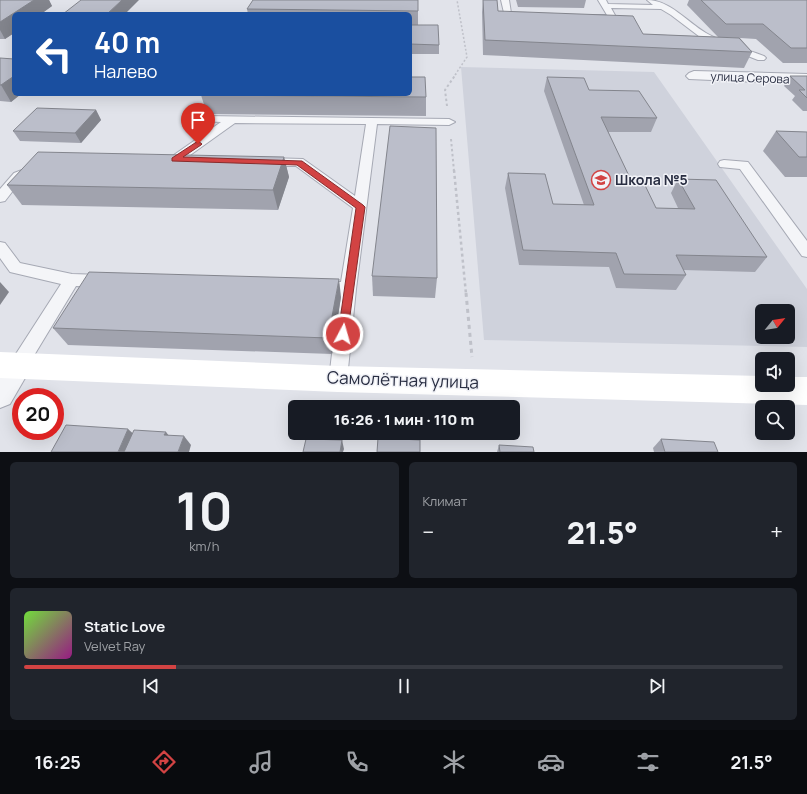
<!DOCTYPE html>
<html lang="ru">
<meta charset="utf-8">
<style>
body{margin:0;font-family:Manrope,sans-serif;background:#20242c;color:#f1f3f6;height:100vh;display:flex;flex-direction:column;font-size:15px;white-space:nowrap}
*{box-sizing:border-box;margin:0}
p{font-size:13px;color:#9ea1a6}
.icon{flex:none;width:22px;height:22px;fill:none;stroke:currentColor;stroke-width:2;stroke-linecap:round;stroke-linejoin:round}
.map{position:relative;height:452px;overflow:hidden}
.sheet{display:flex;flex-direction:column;gap:10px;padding:10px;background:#0d0f14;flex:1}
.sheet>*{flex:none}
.top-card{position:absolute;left:12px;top:12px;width:400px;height:84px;border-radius:6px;box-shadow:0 4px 16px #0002;background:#1a4fa0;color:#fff;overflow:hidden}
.needle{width:26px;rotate:60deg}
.buttons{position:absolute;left:755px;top:304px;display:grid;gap:8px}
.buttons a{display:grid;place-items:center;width:40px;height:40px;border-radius:6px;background:#171b24;box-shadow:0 4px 16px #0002;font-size:20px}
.speed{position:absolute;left:12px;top:388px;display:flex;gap:8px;font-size:20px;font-weight:700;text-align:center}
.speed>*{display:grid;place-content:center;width:52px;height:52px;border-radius:50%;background:#171b24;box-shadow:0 4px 16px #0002;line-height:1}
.speed .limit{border:6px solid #d22;background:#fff;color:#111}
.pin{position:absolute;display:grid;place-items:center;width:34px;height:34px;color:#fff;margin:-41px -17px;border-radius:50% 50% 50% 0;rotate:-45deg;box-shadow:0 0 4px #0007}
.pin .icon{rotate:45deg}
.me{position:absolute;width:44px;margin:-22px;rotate:6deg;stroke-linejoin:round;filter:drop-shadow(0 0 3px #0008)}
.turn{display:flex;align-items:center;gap:14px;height:84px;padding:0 16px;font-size:18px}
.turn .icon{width:52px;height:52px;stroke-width:2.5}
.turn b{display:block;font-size:28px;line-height:34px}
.big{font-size:30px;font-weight:800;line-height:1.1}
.sheet .tile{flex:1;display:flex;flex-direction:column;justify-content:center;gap:6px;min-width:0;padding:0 14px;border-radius:6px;background:#20242c}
.sheet .dial{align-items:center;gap:0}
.dial b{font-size:52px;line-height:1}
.song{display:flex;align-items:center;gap:12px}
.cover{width:48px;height:48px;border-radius:6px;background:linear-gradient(135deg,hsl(100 70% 55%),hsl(310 70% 35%))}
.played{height:4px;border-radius:2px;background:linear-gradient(90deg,#d24343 20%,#363941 20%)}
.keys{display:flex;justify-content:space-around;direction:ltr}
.heat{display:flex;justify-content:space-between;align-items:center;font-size:22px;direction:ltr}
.sheet .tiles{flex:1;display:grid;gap:10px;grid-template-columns:1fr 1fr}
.tile:last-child{grid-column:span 2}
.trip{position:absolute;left:288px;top:400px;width:232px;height:40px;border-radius:6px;background:#171b24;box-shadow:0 4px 16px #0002;font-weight:800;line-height:40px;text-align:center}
.tabs{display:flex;height:64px;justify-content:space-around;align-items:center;background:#090b0e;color:#9ea1a6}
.tabs .icon{width:28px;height:28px}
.tabs .on{color:#d24343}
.tabs b{font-size:18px;color:#f1f3f6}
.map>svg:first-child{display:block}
.built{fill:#cfd2dc;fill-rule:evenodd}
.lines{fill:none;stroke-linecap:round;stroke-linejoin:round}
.lane-casing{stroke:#a6a9b4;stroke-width:2}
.street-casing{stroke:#a6a9b4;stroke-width:2}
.path-far3{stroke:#bfc1c9;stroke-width:1.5;stroke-dasharray:2 2;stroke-linecap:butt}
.path-far2{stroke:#bfc1c9;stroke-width:2;stroke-dasharray:2.5 2.5;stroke-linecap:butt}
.path-far1{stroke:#bfc1c9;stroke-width:2.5;stroke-dasharray:3 3;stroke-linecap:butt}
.path{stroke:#bfc1c9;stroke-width:3;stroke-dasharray:4 4;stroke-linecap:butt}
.lane{fill:#f4f5f8;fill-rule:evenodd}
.street{fill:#f4f5f8;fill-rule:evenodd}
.secondary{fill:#fff;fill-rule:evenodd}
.wall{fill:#a1a3ae}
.shaded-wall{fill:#83858d}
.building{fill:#bbbeca;stroke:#83858d}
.route{fill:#d24343;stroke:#882c2c}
.labels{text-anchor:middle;stroke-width:3;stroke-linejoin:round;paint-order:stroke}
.far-street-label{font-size:12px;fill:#292e42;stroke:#f1f2f7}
.poi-label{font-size:14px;font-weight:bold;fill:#292e42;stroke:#f1f2f7;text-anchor:start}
.near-street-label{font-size:17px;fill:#292e42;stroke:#f1f2f7}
</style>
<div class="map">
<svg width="807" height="452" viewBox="0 0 807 452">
<rect width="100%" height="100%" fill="#e1e3ea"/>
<!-- built -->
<path class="built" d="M461 67 654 72 807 289V347L484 340ZM762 311H788V337H762Z"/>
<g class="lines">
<defs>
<g id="lane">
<path d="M501 0H509L511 13H523L527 15 523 17H505Z"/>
<path d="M598 0H606L608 4 653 5 647 0C670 0 687 22 706 33 723 43 746 49 764 56L766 58 764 60H758L700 37 671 15 661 9 611 8 616 17 615 19H593V15H607Z"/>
<path d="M205 116 449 119 455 122 449 125 377 124 356 289 347 379 345 385 338 388 331 385 329 379 339 295 321 294 315 292 313 288 315 284 321 282H341L353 208 296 166H267L263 165 261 162 263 159 267 158 303 159 355 196 366 124 235 123 179 163H171L169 160 171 157 221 122 201 121 200 119 201 117Z"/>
<path d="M724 160 748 162 807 241V257L802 256 740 169 720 167 718 164 720 161Z"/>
<path d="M22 170 26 171 28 174 22 179 5 201 0 202V189L14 173Z"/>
<path d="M0 242 5 243 20 263 72 274 102 275 108 277 110 281 108 285 102 287 76 286 24 372 18 374 12 372 9 366 12 360 61 284 10 272 0 258Z"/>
</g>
<g id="street">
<path d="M694 71 807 74V84L689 79 686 76 689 73Z"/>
<path d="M18 353 28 357 32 366 10 404 0 408V369L8 357Z"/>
</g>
</defs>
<!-- lane casing -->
<use href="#lane" class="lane-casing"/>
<!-- street casing -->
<use href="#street" class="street-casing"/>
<!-- path-far3 -->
<path class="path-far3" d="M455 75 467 57 457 0"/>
<!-- path-far2 -->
<g class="path-far2">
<path d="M447 106 445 90 456 74"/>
<path d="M451 139 454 171"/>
</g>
<!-- path-far1 -->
<path class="path-far1" d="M454 170 466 294"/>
<!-- path -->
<path class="path" d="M466 293 472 357"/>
<!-- lane -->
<use href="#lane" class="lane"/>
<!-- street -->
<use href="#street" class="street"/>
<!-- secondary -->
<path class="secondary" d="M0 352 338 366 762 376V385H788V377H807V405L338 392 0 378Z"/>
</g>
<!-- wall -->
<g class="wall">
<path d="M0 0H49L52 6 41 14H14V33L5 39H0Z"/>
<path d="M418 0V25H410V14H248L247 9Z"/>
<path d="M483 0H497L498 11 643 34 718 37 687 5 689 0H807V63H783L756 39 740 38 752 52 744 68 483 55 482 12Z"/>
<path d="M516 0H586L584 8 518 7Z"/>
<path d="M410 25 439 45V54H410Z"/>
<path d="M0 58 14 94H21L11 102 0 101Z"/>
<path d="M790 76H807V111H803L792 100 795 96 784 86Z"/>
<path d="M547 77 589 90 657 118 651 132H608L630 178 656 208H678L671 193 678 179 767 257 755 272 683 270 686 275 676 290 616 288 609 267 519 265 505 188 508 173 553 204 584 205 544 91Z"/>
<path d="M201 95 426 97V116L207 114Z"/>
<path d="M96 110 101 120 81 143 20 141 13 131Z"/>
<path d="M776 131 807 132V177H785L763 151Z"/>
<path d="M284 157 289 177 278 210 22 205 7 185Z"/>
<path d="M372 276 437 278 435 298 373 296Z"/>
<path d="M341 297 332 354 68 345 53 328Z"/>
<path d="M661 439 718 452H654L653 448Z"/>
<path d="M499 445 534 452H497Z"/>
</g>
<!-- shaded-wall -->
<g class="shaded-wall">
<path d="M34 0H49L52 6 41 14H14V33L5 39 0 30V22Z"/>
<path d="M122 0H139L125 14H107Z"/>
<path d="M14 76V94H21L11 102 1 85Z"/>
<path d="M96 110 101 120 81 143 75 133Z"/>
<path d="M284 157 289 177 278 210 273 190Z"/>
<path d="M339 279 341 297 332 354 328 338Z"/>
<path d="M0 282 9 292 0 305Z"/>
<path d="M128 429 137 437 131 452H118Z"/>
<path d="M166 432 173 441 164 435Z"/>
<path d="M184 436 191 445 189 452H178Z"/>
<path d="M342 440 344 449 343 452H340Z"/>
</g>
<!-- building -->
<g class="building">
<path d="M0 0H34L0 22Z"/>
<path d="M81 0H122L107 14H63Z"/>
<path d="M253 0H418V11L247 9Z"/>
<path d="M483 0H497L498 11 633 16 643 34 739 38 752 52 485 40Z"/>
<path d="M701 0H807V48H791L763 24H726Z"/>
<path d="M410 25H438L439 45 410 44Z"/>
<path d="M0 58 14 59V76L1 85H0Z"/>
<path d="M790 76H807V98L799 90H805Z"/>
<path d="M410 77H425L426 97 201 95 202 94H410Z"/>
<path d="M547 77 584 78 589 90 639 91 657 118 601 117 630 178 642 179 656 208 695 209 678 179 716 180 767 257 676 255 686 275 624 274 616 253 523 250 508 173 545 174 553 204 594 205Z"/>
<path d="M37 108 96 110 75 133 13 131Z"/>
<path d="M390 126 436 128 437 278 372 276Z"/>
<path d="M776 131 807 132V157H799Z"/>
<path d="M38 152 284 157 273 190 7 185Z"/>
<path d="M89 272 339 279 328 338 53 328Z"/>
<path d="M66 425 128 429 118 452H51Z"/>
<path d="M134 430 166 432 164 435 184 436 178 452H124Z"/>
<path d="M378 438 420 440V452H377Z"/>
<path d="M306 439 342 440 340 452H303Z"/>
<path d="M661 439 714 442 718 452H665Z"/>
<path d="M499 445 533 447 534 452H500Z"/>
</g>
<!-- route -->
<path class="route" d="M198 141 202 144 201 145 183 157 302 161 363 205 365 207 347 337 343 339 339 337 338 334 356 208 297 165 172 161V158Z"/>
<!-- icons -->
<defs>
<symbol id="school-ring" viewBox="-11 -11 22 22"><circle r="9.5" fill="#f1f2f7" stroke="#d24343" stroke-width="1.5"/><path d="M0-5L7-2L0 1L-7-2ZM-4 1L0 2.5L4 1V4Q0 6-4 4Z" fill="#d24343"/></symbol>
</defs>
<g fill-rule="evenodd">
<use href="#school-ring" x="590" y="169" width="22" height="22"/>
</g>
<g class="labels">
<!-- far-street labels -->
<g class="far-street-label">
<text transform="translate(750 78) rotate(2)" y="4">улица Серова</text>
</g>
<!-- poi labels -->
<g class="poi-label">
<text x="615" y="185">Школа №5</text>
</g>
<!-- near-street labels -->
<g class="near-street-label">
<text transform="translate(403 380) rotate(2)" y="6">Самолётная улица</text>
</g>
</g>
</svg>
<div class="buttons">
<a><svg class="needle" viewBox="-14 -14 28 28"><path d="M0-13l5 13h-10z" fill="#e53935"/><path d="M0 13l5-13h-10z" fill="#9ea1a6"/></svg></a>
<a><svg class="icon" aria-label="sound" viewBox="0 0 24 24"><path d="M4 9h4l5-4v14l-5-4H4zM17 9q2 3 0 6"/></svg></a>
<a><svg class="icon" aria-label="search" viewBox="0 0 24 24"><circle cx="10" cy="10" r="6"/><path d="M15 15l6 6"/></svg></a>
</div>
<div class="speed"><div class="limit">20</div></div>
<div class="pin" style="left:198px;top:144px;background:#d93025"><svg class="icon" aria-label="arrive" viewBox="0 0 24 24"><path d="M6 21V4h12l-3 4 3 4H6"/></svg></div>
<svg class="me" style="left:343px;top:334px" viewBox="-20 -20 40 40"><circle r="17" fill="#d24343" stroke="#fff" stroke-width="3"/><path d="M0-11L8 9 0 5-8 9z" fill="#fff"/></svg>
<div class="trip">16:26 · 1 мин · 110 m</div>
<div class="top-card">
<div class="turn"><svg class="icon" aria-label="left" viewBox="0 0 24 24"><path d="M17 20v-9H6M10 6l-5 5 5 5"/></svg><div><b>40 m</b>Налево</div></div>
</div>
</div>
<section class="sheet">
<div class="tiles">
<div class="tile dial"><b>10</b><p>km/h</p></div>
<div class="tile"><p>Климат</p>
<div class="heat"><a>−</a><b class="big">21.5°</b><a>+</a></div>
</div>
<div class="tile">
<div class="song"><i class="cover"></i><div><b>Static Love</b><p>Velvet Ray</p></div></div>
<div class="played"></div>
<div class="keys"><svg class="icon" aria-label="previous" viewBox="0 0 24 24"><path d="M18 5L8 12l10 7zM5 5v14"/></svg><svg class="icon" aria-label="pause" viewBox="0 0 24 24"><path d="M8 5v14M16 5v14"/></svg><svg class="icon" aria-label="next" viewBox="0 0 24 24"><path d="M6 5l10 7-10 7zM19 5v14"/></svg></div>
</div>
</div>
</section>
<nav class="tabs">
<b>16:25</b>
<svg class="icon on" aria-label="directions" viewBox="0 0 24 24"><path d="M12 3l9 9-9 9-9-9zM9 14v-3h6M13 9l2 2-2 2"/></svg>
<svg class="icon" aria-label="music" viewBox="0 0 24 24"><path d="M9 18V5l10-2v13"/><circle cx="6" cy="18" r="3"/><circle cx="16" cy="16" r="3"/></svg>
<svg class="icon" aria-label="phone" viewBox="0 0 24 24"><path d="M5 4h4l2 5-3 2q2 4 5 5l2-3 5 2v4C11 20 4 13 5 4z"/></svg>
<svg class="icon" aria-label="climate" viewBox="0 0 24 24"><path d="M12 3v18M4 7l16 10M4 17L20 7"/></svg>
<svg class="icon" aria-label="car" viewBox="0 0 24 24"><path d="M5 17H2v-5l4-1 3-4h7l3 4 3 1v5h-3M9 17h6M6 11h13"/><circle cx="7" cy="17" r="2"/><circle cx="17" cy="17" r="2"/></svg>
<svg class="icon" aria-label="filters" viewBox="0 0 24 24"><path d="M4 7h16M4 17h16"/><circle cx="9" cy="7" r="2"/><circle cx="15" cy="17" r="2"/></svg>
<b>21.5°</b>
</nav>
